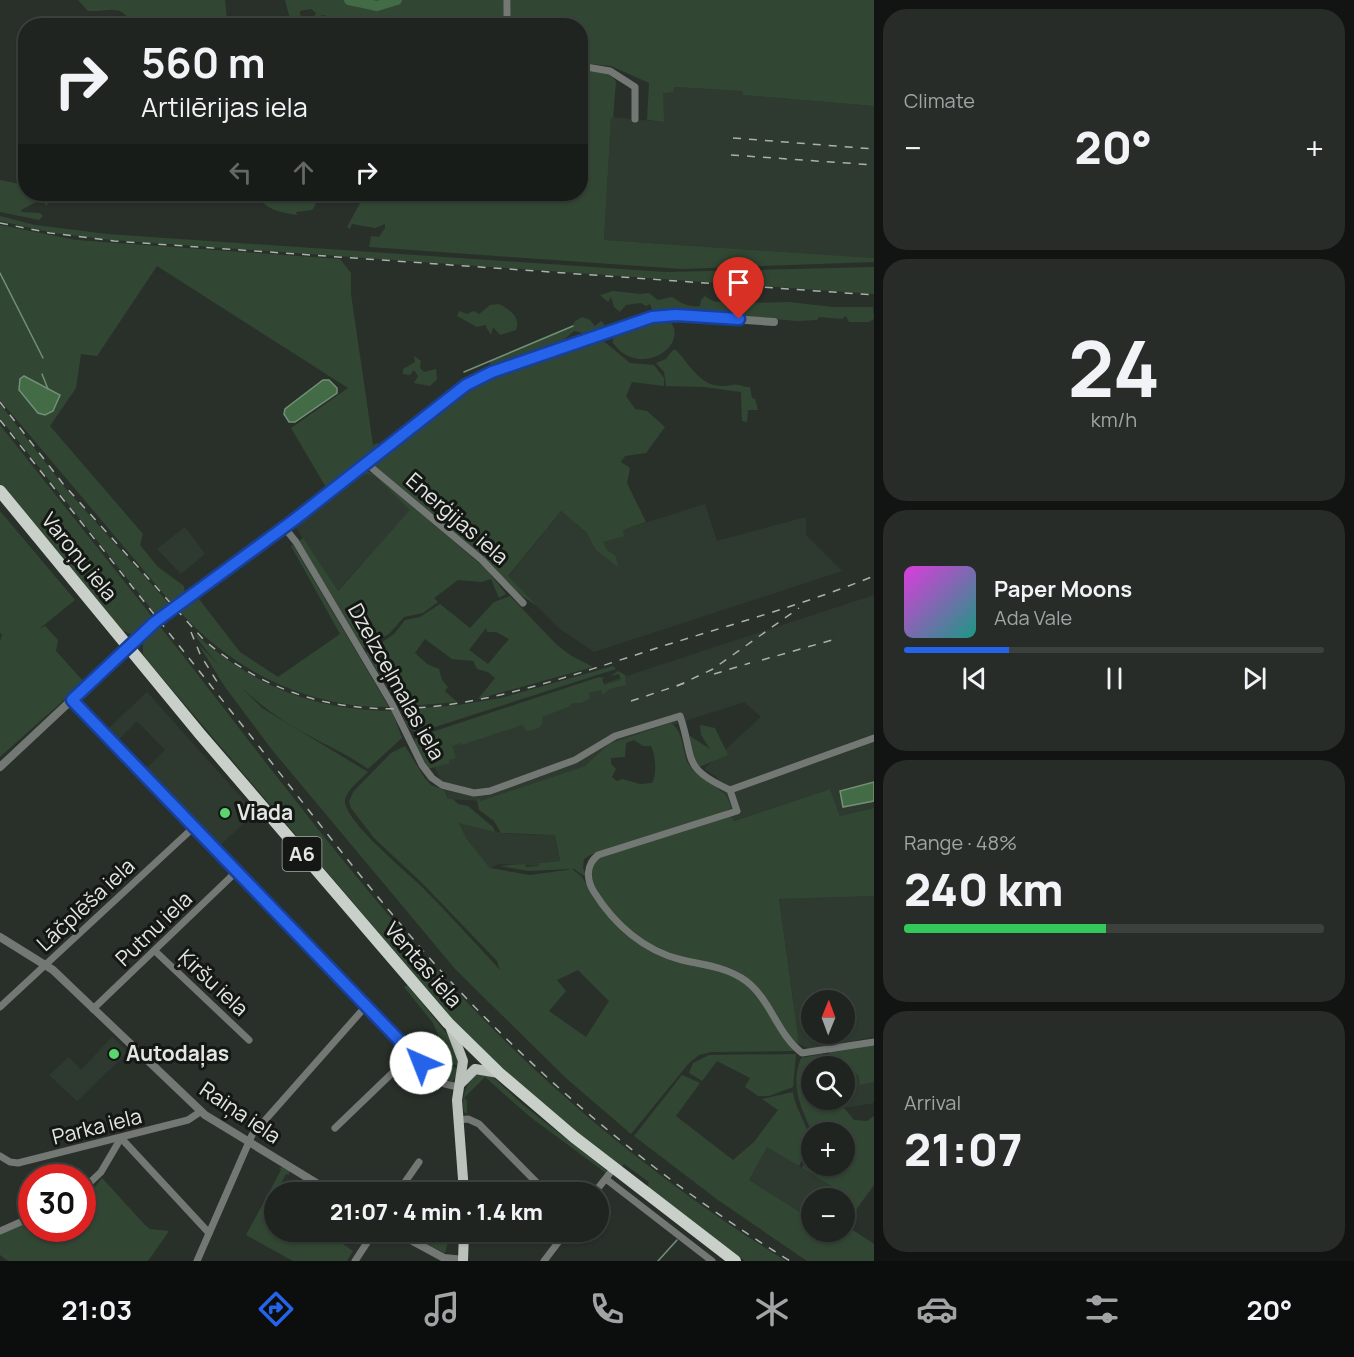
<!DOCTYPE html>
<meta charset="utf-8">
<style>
body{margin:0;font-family:Manrope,sans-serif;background:#272c29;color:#f1f3f6;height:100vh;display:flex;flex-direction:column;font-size:22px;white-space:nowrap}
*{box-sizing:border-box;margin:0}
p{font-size:20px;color:#a1a4a5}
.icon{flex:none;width:33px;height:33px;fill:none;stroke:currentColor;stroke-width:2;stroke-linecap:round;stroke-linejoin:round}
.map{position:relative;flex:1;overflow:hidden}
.drawer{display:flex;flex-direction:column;gap:9px;padding:9px;background:#111412;width:480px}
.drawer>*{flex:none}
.hud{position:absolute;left:18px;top:18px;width:570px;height:183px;border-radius:24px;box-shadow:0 2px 4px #0004,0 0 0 2px #3c413e;background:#1f2420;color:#f1f3f6;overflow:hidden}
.needle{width:39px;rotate:1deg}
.tools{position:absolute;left:801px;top:990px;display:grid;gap:12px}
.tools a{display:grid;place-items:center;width:54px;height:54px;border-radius:50%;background:#1f2420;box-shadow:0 2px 4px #0004,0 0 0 2px #3c413e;font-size:30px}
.speed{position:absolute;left:18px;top:1164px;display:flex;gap:12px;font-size:30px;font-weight:700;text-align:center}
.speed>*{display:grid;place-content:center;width:78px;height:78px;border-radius:50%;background:#1f2420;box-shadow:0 2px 4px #0004,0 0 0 2px #3c413e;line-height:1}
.speed .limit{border:9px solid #d22;background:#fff;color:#111}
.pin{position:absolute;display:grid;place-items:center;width:51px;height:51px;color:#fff;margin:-62px -26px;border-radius:50% 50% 50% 0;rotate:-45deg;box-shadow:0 0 6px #0007}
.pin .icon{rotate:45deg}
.me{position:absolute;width:66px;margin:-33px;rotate:316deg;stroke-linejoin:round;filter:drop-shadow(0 0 4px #0008)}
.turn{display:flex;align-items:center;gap:21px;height:126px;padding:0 24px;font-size:27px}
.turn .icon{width:78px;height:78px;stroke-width:2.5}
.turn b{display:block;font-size:42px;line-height:51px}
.lanes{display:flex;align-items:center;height:57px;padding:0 24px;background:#0003;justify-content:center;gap:30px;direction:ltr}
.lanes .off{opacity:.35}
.big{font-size:45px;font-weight:800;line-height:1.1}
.drawer .widget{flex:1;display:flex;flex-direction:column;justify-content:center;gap:9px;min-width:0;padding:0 21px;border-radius:24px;background:#272c29}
.drawer .dial{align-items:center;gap:0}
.dial b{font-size:78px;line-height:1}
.song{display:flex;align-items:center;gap:18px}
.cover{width:72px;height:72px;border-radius:9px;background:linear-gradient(135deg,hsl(300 70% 55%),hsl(170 70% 35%))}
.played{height:6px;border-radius:3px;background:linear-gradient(90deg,#2563eb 25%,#3c413e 25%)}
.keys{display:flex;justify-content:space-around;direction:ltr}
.heat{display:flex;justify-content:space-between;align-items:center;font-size:33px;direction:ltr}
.charge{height:9px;border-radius:4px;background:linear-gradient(90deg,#34c759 48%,#3c413e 0)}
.trip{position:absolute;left:264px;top:1182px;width:345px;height:60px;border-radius:30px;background:#1f2420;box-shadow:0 2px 4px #0004,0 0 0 2px #3c413e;font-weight:800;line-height:60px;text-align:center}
.tabs{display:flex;height:96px;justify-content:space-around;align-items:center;background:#0c0e0d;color:#a1a4a5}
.tabs .icon{width:42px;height:42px}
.tabs .on{color:#2563eb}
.tabs b{font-size:27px;color:#f1f3f6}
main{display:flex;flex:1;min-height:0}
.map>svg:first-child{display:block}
.built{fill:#2e3a2f;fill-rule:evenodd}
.green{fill:#314733;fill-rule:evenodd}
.water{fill:#426b46;stroke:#729075;stroke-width:1.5}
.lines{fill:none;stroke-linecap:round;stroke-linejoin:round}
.stream{stroke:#729075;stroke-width:1.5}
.river{stroke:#426b46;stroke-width:10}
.minor{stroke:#747875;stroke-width:7}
.tertiary{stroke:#747875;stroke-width:8}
.primary{stroke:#bbc2bb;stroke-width:10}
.trunk{stroke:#c9d0c9;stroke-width:12}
.rail{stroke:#abb0ac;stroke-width:1.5;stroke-dasharray:8 8;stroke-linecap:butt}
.route-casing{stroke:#184099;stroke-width:15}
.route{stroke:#2563eb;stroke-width:10}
.poi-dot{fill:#5ad56f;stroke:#141714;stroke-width:2}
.labels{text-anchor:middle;stroke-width:6;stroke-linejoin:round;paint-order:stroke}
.shield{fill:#141714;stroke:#a5a9a5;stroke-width:1.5}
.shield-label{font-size:20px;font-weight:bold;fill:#e3e7e3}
.street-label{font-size:21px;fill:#e3e7e3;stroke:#141714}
.poi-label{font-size:21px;font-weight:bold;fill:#e3e7e3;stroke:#141714;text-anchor:start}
</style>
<main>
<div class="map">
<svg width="874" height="1261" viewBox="0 0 874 1261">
<rect width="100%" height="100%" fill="#29302a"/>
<!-- built -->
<g class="built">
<path d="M674 87 744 91 743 95 874 106V258L604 240 611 117 663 122V92Z"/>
<path d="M363 472 374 475 411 510 337 591 295 526Z"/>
<path d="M705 504 717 541 806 517V535L842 571 594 652 560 629 508 577 561 511 594 539Z"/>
<path d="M185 527 205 554 181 574 157 549Z"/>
<path d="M874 595V808L840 816 830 789 733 821 717 777 704 769 761 717 744 702 608 746 585 766 480 801 448 799 425 742Z"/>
<path d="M147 692 255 813 219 846 145 770 165 750 137 721 117 741 107 730Z"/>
<path d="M459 822 506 834 555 835 560 861 539 863V866L499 864 490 868 466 838Z"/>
<path d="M874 896V1037L811 1049 799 1044 779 899ZM812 1000H844V1034H812Z"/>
<path d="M112 1037 128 1052 77 1101 49 1075 69 1057 81 1070Z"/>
<path d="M858 1074 860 1084 874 1082V1103L826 1111 824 1100H844L845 1076Z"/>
<path d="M767 1146 841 1192 837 1198H812L811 1219 749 1180Z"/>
</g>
<!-- green -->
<g class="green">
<path d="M78 0H225L227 19 249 17 260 25 290 19 285 0H505L503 26 334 25 332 17 322 15 318 19 314 17 316 13 311 9 300 11V15L308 20 307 25 208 26 207 22 191 26 132 25C122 2 108 12 88 11Z"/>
<path d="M511 0H874V106L743 95V91L674 87 673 92 663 93 664 122 647 120 649 83 611 66 581 63 580 26H510Z"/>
<path d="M581 70 609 74 616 81 613 118H611L604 240 874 258V262L682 269 369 247 371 236 379 237 385 228V224L375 228 352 224 350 229 347 227 365 194H580Z"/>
<path d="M0 180 25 185 26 194 61 196 63 202 58 203 52 198 46 206 43 198 36 196 38 201 21 210 22 212 40 213 43 216 39 220 0 212Z"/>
<path d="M256 194H315L317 196 312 201 316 204 312 210 296 212 297 215C280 212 267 211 256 194Z"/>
<path d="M0 216 35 225 107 234 666 272 874 267V294L112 240 54 233 0 221Z"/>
<path d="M0 225 76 240 340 259 351 273V294L373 445 378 443 380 449 364 457 368 458 327 489 291 428 348 388 157 266 97 356 81 354 76 388 50 426 143 534 140 545 158 567 184 586 185 596 173 605 0 400ZM28 377 44 387 53 411 45 415 38 413 19 392V380Z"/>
<path d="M613 291 641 294 649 293 658 300 672 297C680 303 691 308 700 306L701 300 705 296C715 304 724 304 734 296L747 303 789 302 833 307H873L874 319 869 322H849L846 316 842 319 819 317 817 320 797 321 683 311 653 312 650 304 646 306 641 303 626 305 620 312 614 307 611 297 608 302 600 295Z"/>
<path d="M499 304C510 310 521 317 516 330L500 335 493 327 491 335 485 325 477 327 457 316 459 311 467 314 474 311 479 314 490 305Z"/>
<path d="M582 317 590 320 595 326 601 321 604 324 603 330 582 337V333L574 331 554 348C544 342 504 362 494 367L490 365V361L573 326 574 322Z"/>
<path d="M668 319C693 343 641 381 613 343V333L651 320Z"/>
<path d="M597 339 606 343 630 363 654 365 664 378V386L632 382 626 396 635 409 647 411 665 427 646 453 625 456 621 462 630 468 627 483 646 522 623 530 624 536 603 542 607 550 616 556 618 567 596 550 587 533 561 511 508 576 537 606 522 596 373 464 482 378Z"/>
<path d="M673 350H676C694 370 703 391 732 385 739 383 743 388 750 387L752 398 755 399 758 410H748L747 422 742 421 741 392 704 387 666 386 664 372 656 363 666 359Z"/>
<path d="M414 356 421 361 420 368 424 372 436 369 437 379 430 386 414 383 418 376 414 370 410 375 403 374V369L415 362Z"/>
<path d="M0 404 66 489 171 606 157 616 0 418Z"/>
<path d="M0 425 154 619 133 635 123 631 0 484Z"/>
<path d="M363 470 376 475 486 569 506 594 499 598 491 579 482 582 458 580 434 598 438 602 423 613 404 617 389 634 363 648 299 541 303 538 338 591 410 510 374 475 359 473Z"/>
<path d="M0 511 75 600 39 629 45 626 58 640 56 651 84 682 0 757V641L2 635 0 633Z"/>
<path d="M293 545 389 707C307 708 234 671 179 611L199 599 240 652 278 677 340 634 291 546Z"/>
<path d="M510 596 556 644 570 655 593 667 478 699 495 678 488 672 477 669 473 661 452 659 425 639 415 653 427 664 439 669 442 680 448 687 445 691 457 702 399 707 366 653 394 634 405 620 420 617 440 604 470 628 494 602ZM486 628 487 632H496L509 639 488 664 469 650Z"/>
<path d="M158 624C265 759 367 902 489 1025 578 1115 678 1194 786 1261H745L647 1187 649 1182 624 1164 621 1168 577 1135 469 1039 148 661 143 654V639Z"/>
<path d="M193 632C252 685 311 710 392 711L402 738 368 769C345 752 316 741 292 726 258 706 214 665 193 632Z"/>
<path d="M199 645 262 708 368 772C362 778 346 791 345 800 343 820 406 871 421 886 448 913 474 942 500 970L497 961 422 883 374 838 351 808 349 802 353 792 391 753 405 746 424 777 431 785 444 790 448 799H453L458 804 468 806 493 827 495 832 459 823 466 838 490 868 530 875 567 870 570 869 529 871 499 866 525 864 526 867 539 866V863L560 861 555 835 501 833 494 821 479 810 477 800 479 798 480 801 585 766 609 744 671 723C685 733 681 751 689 765 700 783 727 785 731 808L720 815 590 855 584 859 583 868 587 878 574 869H572L581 876 601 905 630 937 698 966 720 970 748 984 796 1051 711 1052 699 1055 689 1063 631 1134 567 1079 456 970 273 751 225 687ZM634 740 643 746H651C656 755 657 775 652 783L640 784 622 779 617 781 612 777 616 769 611 764V758L625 757 626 743ZM578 970 609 1001 586 1037 549 1011 566 991 557 980Z"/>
<path d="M613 666 616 669 416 733 408 727 400 710 458 705 501 698Z"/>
<path d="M618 671 625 675 626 685 609 689 603 695 601 690 589 693 590 699 581 703H572L568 707 542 717 543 723 539 728 527 731 522 725 462 745 461 743 452 746 456 758 449 760 450 763 428 769 414 741 417 737 599 677 605 678 602 679 604 685 621 680 619 674 610 676Z"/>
<path d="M700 725 715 728 728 755 699 767 690 751V736L710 749 701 735Z"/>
<path d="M830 789 840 816 874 808V896L779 899 799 1044 791 1039C777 1018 763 988 741 974 727 965 710 964 693 961 655 953 619 928 599 894 590 881 589 871 599 858L731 816 734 821Z"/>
<path d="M408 985 454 1043 461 1066 453 1064V1067L460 1069 452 1082 437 1075 424 1061 429 1063 444 1049 433 1023 404 987Z"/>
<path d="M874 1043V1082L860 1085 858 1074 845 1076 844 1066H829V1052Z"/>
<path d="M796 1054 793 1087 769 1096H758L745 1087 750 1078 717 1061 702 1081 689 1073 693 1063 709 1055Z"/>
<path d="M822 1054 825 1066H812V1100H824L826 1111 844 1108 854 1120 867 1121 874 1116V1185L845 1225 844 1198H837L841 1192 802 1168 811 1147 812 1166H844V1132H812C801 1108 790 1085 801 1058Z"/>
<path d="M474 1073 492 1076 522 1104 606 1170V1174L593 1191 606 1173 529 1116 485 1077 464 1098 467 1101V1114L464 1112C461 1097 466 1086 474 1073Z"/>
<path d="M682 1075 700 1083 676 1116 733 1160 754 1142 778 1110 762 1099 793 1092C795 1109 811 1131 810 1143 809 1151 802 1159 799 1166L767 1147 749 1180 811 1219 812 1232H844L845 1225 874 1244V1261H807L718 1200 634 1136Z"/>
<path d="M283 1167 289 1170V1175L286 1174 265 1213 274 1219V1232H326L353 1251 347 1261H293L246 1235 281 1170 279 1168Z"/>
<path d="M102 1178 145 1225 150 1229 169 1231 148 1261H8L0 1255V1233L31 1219 32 1228H82L83 1216 95 1205V1187Z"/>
<path d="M403 1232H418L436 1241 442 1232H447L449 1238 445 1253Z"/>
</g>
<!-- water -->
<g class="water">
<path d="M24 376 60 395 53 411 45 415 38 413 19 390 20 379Z"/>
<path d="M323 380H329L337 388V393L295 422H289L284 414 285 409Z"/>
<path d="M874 782V801L843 807 840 791Z"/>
</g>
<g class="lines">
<!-- stream -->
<g class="stream">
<path d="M0 273 43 358"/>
<path d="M464 372 573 326"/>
<path d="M42 374 48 389"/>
<path d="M658 1261 677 1240"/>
</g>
<!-- river -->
<path class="river" d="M349 0 377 6 397 0"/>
<!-- minor -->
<g class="minor">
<path d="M507 26V0"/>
<path d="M580 66 610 71 635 87V119"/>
<path d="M366 463 482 560 523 603"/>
<path d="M284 527 296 542 392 704 422 765 432 778 442 785 474 793 490 791 575 760 615 736 680 716C695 759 680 767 730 790L737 811 598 855C586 865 586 879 594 892 614 924 644 951 682 960 704 965 727 967 746 981 771 1000 777 1034 802 1053L874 1042"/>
<path d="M72 700 431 1073 445 1084 458 1087"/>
<path d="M730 790 874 738"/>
<path d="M155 951 249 1040"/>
<path d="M0 1007 194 827"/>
<path d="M93 1009 236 872"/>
<path d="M458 1120 468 1119 479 1124 546 1192"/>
<path d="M335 1128 412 1054"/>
<path d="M121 1138 209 1233"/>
<path d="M0 1156 10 1162 18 1163 188 1120 200 1112"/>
<path d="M606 1179 712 1261"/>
<path d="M82 1190 101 1172 121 1138"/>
<path d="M398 1192 419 1162"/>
<path d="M595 1192 614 1168"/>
<path d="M0 1231 32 1217"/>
<path d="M197 1261 252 1135 366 1006"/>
<path d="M355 1261 374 1232"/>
<path d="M544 1261 566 1232"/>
</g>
<!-- tertiary -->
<g class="tertiary">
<path d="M0 767 155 622 294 520 466 385 492 372 652 317 676 315 774 322"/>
<path d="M0 937 53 970 205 1115 331 1192"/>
<path d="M396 1232 444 1258 464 1260"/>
</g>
<!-- primary -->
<g class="primary">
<path d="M451 1029 463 1061 457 1100 464 1192"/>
<path d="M460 1084 475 1069 499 1073"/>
<path d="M463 1261 464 1232"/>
</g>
<!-- trunk -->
<path class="trunk" d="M0 491 200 734 448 1023 499 1073 574 1137 735 1261"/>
<!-- rail -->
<g class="rail">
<path d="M733 138 874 149"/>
<path d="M731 155 874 165"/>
<path d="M0 223 50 233 114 241 874 295"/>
<path d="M0 402 64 485 203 639C343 761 508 696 663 646 733 624 805 604 874 576"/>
<path d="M0 420C85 527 169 633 254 740 315 818 375 897 441 971 543 1083 661 1181 790 1261"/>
<path d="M191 632 200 654 219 685"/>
<path d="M762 660 839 638"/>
<path d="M714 674 750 663"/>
<path d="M677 686 713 669 799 608"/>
<path d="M631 701 685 683"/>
</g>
</g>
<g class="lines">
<defs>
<path id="route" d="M421 1063 72 700 155 622 294 520 466 385 492 372 652 317 676 315 739 319"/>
</defs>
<!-- route casing -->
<use href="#route" class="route-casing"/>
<!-- route -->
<use href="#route" class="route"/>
</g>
<!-- markers -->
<g class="poi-dot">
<circle cx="225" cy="813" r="6"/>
<circle cx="114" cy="1054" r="6"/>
</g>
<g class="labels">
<!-- shield labels -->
<rect class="shield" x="282.5" y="837" width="39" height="34" rx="4.5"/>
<g class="shield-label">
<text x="302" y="861">A6</text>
</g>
<!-- street labels -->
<g class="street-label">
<text transform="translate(457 519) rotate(41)" y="7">Enerģijas iela</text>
<text transform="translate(79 557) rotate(51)" y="7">Varoņu iela</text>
<text transform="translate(396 682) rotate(61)" y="7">Dzelzceļmalas iela</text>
<text transform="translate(86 905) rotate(-43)" y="7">Lāčplēša iela</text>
<text transform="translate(154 929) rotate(-44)" y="7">Putnu iela</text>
<text transform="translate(423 965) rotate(49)" y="7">Ventas iela</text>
<text transform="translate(213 983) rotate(43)" y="7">Ķiršu iela</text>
<text transform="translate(240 1113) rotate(34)" y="7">Raiņa iela</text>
<text transform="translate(97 1127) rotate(-14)" y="7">Parka iela</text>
</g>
<!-- poi labels -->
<g class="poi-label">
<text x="237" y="820">Viada</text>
<text x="126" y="1061">Autodaļas</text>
</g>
</g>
</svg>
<div class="tools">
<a><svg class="needle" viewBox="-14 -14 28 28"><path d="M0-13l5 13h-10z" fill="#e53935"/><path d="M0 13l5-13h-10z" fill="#a1a4a5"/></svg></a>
<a><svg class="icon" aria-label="search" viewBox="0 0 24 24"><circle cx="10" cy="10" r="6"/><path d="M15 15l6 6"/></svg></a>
<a>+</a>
<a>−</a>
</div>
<div class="speed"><div class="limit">30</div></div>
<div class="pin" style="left:739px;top:319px;background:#d93025"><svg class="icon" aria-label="arrive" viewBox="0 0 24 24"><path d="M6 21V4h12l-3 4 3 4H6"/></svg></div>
<svg class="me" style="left:421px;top:1063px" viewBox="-20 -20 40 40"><circle r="19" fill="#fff"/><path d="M0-13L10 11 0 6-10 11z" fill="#2563eb"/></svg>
<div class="trip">21:07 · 4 min · 1.4 km</div>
<div class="hud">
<div class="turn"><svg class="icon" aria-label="right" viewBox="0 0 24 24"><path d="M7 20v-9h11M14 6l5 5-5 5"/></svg><div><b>560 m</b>Artilērijas iela</div></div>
<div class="lanes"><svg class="icon off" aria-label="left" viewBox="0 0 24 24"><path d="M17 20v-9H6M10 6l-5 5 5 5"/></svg><svg class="icon off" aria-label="ahead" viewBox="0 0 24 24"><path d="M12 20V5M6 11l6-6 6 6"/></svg><svg class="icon" aria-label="right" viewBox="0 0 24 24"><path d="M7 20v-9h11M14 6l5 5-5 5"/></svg></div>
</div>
</div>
<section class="drawer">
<div class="widget"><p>Climate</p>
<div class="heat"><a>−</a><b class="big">20°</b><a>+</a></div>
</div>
<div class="widget dial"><b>24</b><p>km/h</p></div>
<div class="widget">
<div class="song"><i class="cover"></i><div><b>Paper Moons</b><p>Ada Vale</p></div></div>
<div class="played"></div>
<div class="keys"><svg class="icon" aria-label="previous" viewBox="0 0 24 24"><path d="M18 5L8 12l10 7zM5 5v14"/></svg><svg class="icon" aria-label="pause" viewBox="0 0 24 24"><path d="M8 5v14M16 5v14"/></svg><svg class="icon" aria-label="next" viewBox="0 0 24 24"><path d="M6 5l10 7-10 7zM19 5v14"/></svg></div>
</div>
<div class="widget"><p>Range · 48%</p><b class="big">240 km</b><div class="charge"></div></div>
<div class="widget"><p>Arrival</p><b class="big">21:07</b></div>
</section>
</main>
<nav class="tabs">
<b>21:03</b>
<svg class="icon on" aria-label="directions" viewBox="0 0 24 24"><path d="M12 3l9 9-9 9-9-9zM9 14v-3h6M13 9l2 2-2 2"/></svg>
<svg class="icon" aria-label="music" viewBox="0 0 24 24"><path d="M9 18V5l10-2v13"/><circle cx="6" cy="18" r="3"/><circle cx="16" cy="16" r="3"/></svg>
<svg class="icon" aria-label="phone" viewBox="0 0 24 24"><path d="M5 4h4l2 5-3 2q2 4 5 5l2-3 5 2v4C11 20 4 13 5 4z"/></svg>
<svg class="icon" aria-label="climate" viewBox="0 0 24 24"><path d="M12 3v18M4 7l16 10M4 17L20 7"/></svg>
<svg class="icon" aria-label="car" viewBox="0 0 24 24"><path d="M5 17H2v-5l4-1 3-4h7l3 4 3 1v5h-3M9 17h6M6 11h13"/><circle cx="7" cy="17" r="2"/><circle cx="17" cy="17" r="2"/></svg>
<svg class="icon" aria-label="filters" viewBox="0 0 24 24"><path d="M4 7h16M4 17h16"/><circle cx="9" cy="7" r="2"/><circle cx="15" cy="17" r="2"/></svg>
<b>20°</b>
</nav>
